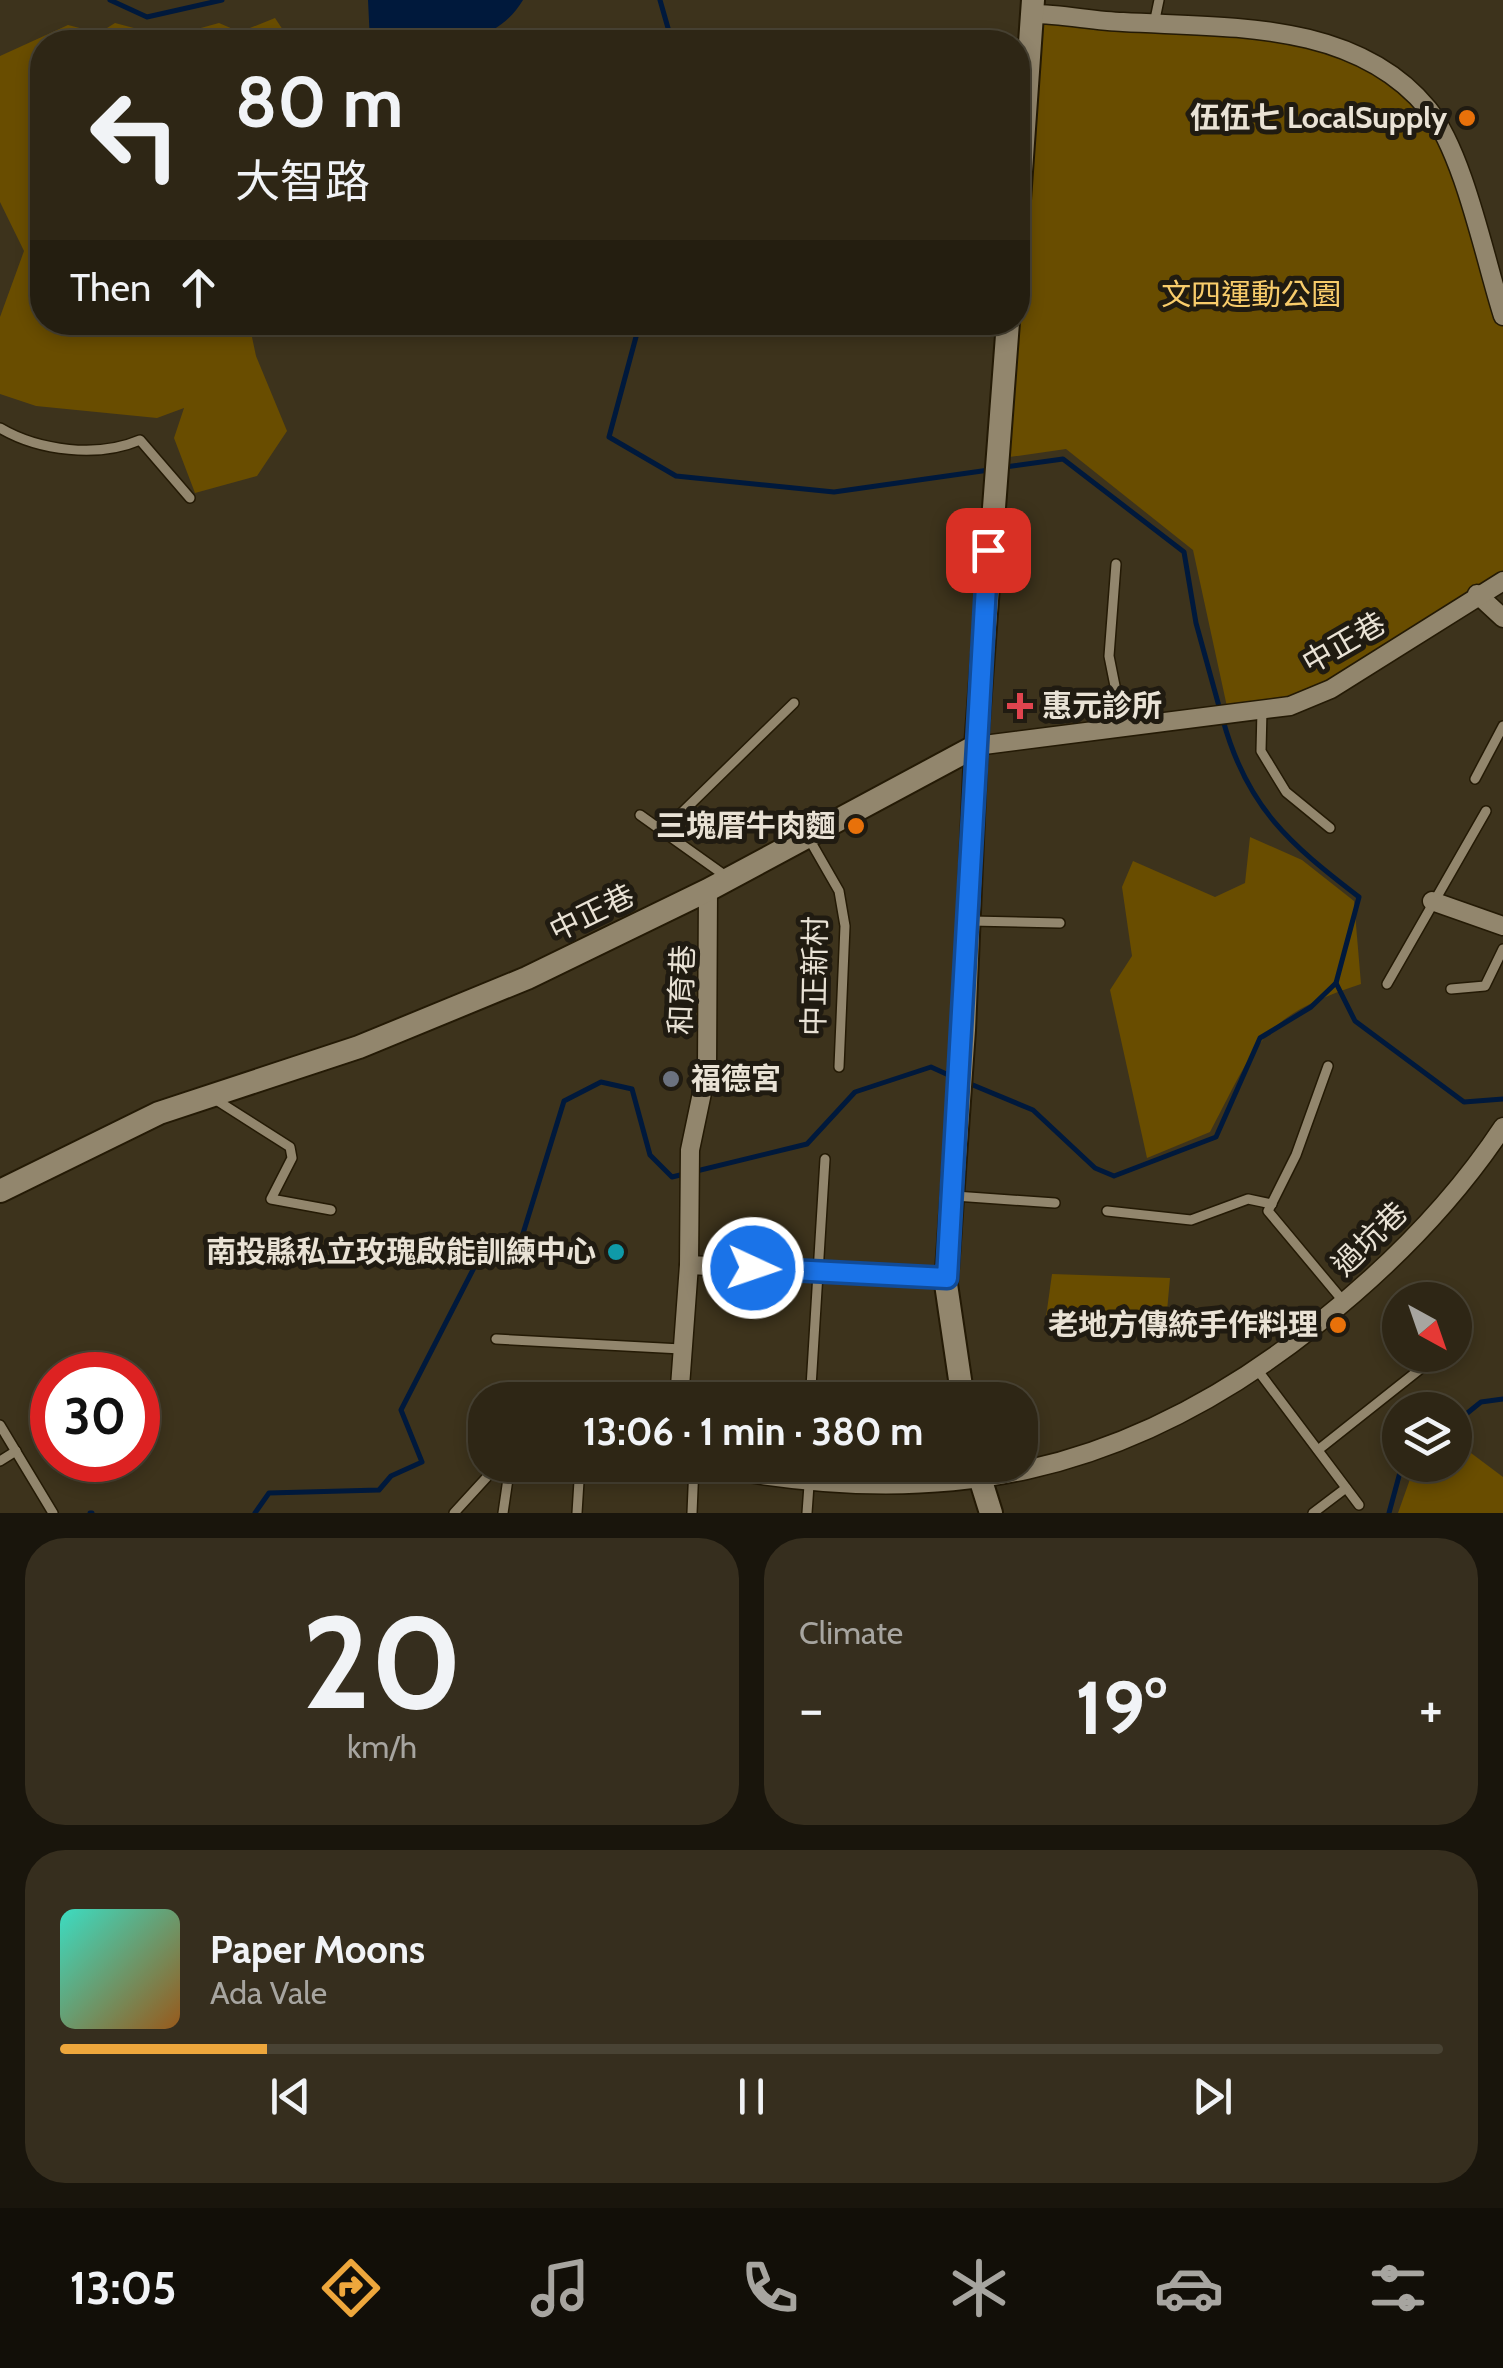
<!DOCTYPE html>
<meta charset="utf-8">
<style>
body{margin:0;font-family:Cabin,"Noto Sans TC",sans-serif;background:#362e1e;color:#f1f3f6;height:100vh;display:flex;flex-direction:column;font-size:38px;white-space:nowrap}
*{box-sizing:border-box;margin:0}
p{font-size:32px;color:#a7a5a0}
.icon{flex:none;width:55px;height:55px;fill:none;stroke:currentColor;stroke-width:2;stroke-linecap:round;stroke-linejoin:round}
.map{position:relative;height:1513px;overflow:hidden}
.details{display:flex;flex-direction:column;gap:25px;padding:25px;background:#19150c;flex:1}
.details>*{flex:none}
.hud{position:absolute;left:30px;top:30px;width:1000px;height:305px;border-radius:40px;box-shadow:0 5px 15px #0003,0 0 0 2px #494334;background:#2e2615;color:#f1f3f6;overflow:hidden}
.needle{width:65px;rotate:140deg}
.controls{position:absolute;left:1382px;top:1282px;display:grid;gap:20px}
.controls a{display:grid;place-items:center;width:90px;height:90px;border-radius:50%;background:#2e2615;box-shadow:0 5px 15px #0003,0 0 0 2px #494334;font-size:50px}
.speed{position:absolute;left:30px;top:1352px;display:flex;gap:20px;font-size:50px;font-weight:700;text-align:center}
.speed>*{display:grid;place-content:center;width:130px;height:130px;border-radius:50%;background:#2e2615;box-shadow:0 5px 15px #0003,0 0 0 2px #494334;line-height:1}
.speed .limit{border:15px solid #d22;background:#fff;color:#111}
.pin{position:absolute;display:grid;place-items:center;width:85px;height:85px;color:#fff;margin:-42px;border-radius:20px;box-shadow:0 5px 15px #0006}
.me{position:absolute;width:110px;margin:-55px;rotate:93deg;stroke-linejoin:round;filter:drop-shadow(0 0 8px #0008)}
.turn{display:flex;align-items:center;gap:35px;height:210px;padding:0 40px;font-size:45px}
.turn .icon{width:130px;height:130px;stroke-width:2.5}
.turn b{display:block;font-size:70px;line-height:85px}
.then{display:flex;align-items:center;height:95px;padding:0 40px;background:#0003;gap:20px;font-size:38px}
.big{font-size:75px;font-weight:800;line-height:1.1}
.details .card{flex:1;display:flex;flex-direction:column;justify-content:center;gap:15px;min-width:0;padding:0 35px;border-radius:40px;background:#362e1e}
.details .dial{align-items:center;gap:0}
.dial b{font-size:130px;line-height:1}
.song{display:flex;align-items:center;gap:30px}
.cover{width:120px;height:120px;border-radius:15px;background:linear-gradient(135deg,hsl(170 70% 55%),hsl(30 70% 35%))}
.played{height:10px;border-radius:5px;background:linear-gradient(90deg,#eea73c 15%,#494334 15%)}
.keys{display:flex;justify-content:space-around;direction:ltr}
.heat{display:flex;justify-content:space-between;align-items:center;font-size:55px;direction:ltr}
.details .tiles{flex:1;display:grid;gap:25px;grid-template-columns:1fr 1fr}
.card:last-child{grid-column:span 2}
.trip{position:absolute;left:468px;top:1382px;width:570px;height:100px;border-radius:40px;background:#2e2615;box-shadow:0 5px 15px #0003,0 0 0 2px #494334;font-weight:800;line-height:100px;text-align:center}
.tabs{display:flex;height:160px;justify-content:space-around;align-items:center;background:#120f08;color:#a7a5a0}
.tabs .icon{width:70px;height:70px}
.tabs .selected{color:#eea73c}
.tabs b{font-size:45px;color:#f1f3f6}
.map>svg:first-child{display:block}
.green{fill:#694d00}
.water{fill:#00193c}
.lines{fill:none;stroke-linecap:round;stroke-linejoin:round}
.stream{stroke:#00193c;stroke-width:5}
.service-casing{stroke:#241a05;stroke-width:12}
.minor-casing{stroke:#241a05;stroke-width:21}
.tertiary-casing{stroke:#241a05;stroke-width:26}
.service{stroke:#92866d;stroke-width:9}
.minor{stroke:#92866d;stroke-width:18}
.tertiary{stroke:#92866d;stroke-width:22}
.route-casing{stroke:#114b97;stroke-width:25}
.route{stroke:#1a73e8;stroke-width:18}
.food-dot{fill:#e8710a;stroke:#201b11;stroke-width:4}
.health-dot{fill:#e0444e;stroke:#201b11;stroke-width:4}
.worship-dot{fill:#6b7280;stroke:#201b11;stroke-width:4}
.culture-dot{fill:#0f9aa8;stroke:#201b11;stroke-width:4}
.labels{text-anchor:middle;stroke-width:10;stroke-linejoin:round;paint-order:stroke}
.poi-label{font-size:30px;font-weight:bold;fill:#e9e2d5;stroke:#201b11;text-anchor:end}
.park-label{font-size:30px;fill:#f8cc6b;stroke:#201b11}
.street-label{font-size:30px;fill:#e9e2d5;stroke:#201b11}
</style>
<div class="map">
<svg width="1503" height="1513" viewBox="0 0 1503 1513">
<rect width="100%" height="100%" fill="#3d331c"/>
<!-- green -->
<g class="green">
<path d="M1032 14 1316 40 1402 84 1449 144 1503 323V579L1331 689 1229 716 1193 550 1066 449 996 459 1018 322V190Z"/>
<path d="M275 18 291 42H42V322L249 323 256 356 287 431 257 476 195 493 174 438 184 408 157 418 36 406 0 394V317L24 251 0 202V56L68 25 99 33 115 23 168 37 219 23 240 32Z"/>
<path d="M1250 837 1302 860 1354 901 1361 984C1260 1017 1257 1043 1210 1132L1147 1158 1110 990 1132 956 1122 887 1133 861 1215 897 1245 883Z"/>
<path d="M1052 1274 1170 1278 1167 1311 1046 1317Z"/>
<path d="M1471 1453 1503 1477V1513H1398L1415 1465H1455V1455Z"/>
</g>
<!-- water -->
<path class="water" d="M368 0H523C490 55 426 42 370 42Z"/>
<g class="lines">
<!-- stream -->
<g class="stream">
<path d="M110 0 147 17 222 0"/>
<path d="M660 0 672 42"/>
<path d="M640 322 609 437 676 476 834 492 989 470"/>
<path d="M1005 467 1063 459 1184 552 1196 623 1220 710"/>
<path d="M1223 720C1247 808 1290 844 1359 897L1336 983 1355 1021 1464 1102 1503 1099"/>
<path d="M968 1083 1033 1110 1095 1168 1114 1176 1216 1137 1260 1038 1311 1007 1336 983"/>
<path d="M1455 1423 1481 1402 1503 1399"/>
<path d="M90 1513H92"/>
<path d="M255 1513 269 1493 379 1490 391 1476 422 1462 401 1410 479 1258 521 1240 564 1101 601 1082 632 1089 650 1155 672 1177 807 1144 855 1092 931 1067 953 1077"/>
<path d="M1389 1513 1402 1465"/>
</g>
<defs>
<g id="service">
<path d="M1154 24 1159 0"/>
<path d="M0 428C39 451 98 458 140 440L190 498"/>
<path d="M1116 564 1109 656 1123 726"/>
<path d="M1262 710 1261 751 1286 792 1330 828"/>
<path d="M1475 779 1503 726"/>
<path d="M640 815 727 877"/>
<path d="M663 831 794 703"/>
<path d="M808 837 839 891 845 926 839 1067"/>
<path d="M971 921 1060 923"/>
<path d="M1387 984 1486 811"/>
<path d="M1451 989 1485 986 1503 949"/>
<path d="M1328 1066 1296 1155 1268 1211 1344 1302"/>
<path d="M213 1098 290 1147 292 1158 271 1199 331 1210"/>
<path d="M955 1196 1055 1203"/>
<path d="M1107 1211 1191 1220 1248 1199 1272 1204"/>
<path d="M496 1339 681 1349"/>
<path d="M1256 1368 1359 1505"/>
<path d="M811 1387 825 1159"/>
<path d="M0 1425 53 1513"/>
<path d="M1318 1450 1429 1362"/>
<path d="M0 1461 16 1451"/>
<path d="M454 1513 498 1465"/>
<path d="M503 1513 510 1465"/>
<path d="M577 1513 580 1465"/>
<path d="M692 1513 694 1465"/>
<path d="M807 1513 809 1485"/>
<path d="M1313 1513 1346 1488"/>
</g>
<g id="minor">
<path d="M1032 14C1062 14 1093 21 1123 22 1227 28 1355 20 1428 109 1464 153 1485 260 1503 316"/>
<path d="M1477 594 1503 618"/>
<path d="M976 746 1290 706 1331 689 1503 581"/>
<path d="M1432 901 1503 926"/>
<path d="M689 1265 947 1278"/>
<path d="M679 1400 689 1265 690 1150 707 1069 708 890"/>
<path d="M704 1465C941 1513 1126 1476 1316 1325 1388 1268 1452 1204 1503 1127"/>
</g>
<g id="tertiary">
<path d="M1018 214 1033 0"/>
<path d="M0 1191 159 1113 359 1047 527 978 708 890 976 746"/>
<path d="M963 1400 946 1284 964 1030 976 746 1008 322"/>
<path d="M976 1465 991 1513"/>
</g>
</defs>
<!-- service casing -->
<use href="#service" class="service-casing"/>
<!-- minor casing -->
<use href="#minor" class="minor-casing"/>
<!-- tertiary casing -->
<use href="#tertiary" class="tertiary-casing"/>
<!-- service -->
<use href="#service" class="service"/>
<!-- minor -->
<use href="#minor" class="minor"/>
<!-- tertiary -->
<use href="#tertiary" class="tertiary"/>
</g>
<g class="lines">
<defs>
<path id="route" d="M753 1268 947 1278 988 550"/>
</defs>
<!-- route casing -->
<use href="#route" class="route-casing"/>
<!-- route -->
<use href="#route" class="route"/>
</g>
<!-- markers -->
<g class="food-dot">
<circle cx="1467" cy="118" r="10"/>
<circle cx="856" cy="826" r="10"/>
<circle cx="1338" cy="1325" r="10"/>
</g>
<path class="health-dot" d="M1015 691h10v10h10v10h-10v10h-10v-10h-10v-10h10z"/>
<circle class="worship-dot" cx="671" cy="1079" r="10"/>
<circle class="culture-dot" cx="616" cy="1252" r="10"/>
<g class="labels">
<!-- poi labels -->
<g class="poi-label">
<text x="1447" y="128">伍伍七 LocalSupply</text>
<text x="1042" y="716" text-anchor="start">惠元診所</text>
<text x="836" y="836">三塊厝牛肉麵</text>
<text x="691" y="1089" text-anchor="start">福德宮</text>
<text x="596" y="1262">南投縣私立玫瑰啟能訓練中心</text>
<text x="1318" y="1335">老地方傳統手作料理</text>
</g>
<!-- park labels -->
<g class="park-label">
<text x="1251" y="305">文四運動公園</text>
</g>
<!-- street labels -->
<g class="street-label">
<text transform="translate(1344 643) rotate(-30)" y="10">中正巷</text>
<text transform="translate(592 913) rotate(-26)" y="10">中正巷</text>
<text transform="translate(815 976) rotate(-89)" y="10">中正新村</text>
<text transform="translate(682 990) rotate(-88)" y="10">和育巷</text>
<text transform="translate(1370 1239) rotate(-44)" y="10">過坑巷</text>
</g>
</g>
</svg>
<div class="controls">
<a><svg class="needle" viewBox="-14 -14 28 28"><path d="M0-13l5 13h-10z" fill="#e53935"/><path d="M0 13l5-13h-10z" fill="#a7a5a0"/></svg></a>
<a><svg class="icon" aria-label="layers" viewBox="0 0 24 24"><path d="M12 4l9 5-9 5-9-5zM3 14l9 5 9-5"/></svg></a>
</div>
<div class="speed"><div class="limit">30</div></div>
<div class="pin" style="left:988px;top:550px;background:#d93025"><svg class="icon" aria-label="arrive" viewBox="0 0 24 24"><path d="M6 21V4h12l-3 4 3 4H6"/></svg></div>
<svg class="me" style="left:753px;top:1268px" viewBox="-20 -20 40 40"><circle r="17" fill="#1a73e8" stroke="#fff" stroke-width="3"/><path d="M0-11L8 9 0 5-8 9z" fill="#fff"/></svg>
<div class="trip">13:06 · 1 min · 380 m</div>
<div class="hud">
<div class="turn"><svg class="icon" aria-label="left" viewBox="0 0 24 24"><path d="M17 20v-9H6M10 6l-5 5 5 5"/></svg><div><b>80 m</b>大智路</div></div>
<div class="then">Then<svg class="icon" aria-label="ahead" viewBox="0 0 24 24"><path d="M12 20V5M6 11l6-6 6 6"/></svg></div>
</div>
</div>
<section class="details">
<div class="tiles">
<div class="card dial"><b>20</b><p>km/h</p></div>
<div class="card"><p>Climate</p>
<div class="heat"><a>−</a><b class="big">19°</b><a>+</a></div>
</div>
<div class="card">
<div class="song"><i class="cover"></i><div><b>Paper Moons</b><p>Ada Vale</p></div></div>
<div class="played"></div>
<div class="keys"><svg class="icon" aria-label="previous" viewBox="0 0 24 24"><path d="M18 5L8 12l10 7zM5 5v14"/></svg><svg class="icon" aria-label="pause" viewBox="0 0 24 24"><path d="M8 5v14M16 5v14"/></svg><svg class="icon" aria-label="next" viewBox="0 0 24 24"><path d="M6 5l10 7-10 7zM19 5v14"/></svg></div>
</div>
</div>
</section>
<nav class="tabs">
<b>13:05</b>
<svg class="icon selected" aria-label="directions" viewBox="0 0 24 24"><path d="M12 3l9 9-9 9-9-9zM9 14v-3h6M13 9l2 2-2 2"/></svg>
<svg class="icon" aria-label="music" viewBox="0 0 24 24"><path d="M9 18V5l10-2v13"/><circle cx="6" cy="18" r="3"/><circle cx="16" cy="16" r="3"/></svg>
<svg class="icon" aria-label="phone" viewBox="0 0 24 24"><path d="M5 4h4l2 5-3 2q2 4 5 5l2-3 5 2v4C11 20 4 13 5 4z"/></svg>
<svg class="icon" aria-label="climate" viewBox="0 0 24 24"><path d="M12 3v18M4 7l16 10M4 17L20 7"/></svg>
<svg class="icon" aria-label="car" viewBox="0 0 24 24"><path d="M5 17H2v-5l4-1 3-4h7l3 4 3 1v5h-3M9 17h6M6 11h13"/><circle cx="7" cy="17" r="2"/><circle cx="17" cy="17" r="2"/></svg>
<svg class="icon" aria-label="filters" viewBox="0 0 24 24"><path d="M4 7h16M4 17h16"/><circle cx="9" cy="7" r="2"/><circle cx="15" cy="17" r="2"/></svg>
</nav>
